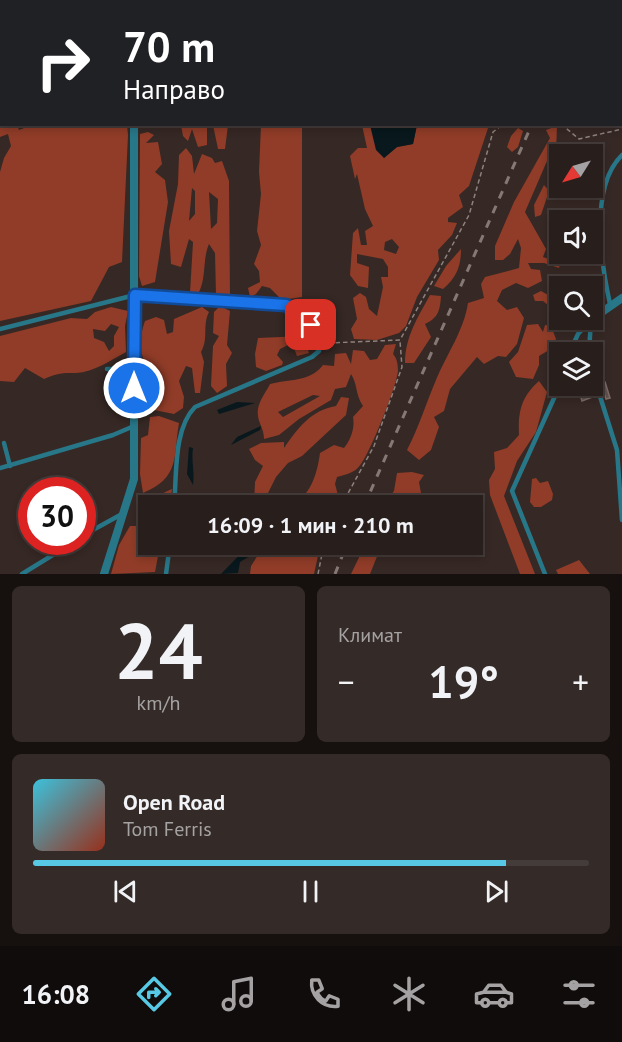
<!DOCTYPE html>
<html lang="ru">
<meta charset="utf-8">
<style>
body{margin:0;font-family:"PT Sans",sans-serif;background:#342b28;color:#f1f3f6;height:100vh;display:flex;flex-direction:column;font-size:22px;white-space:nowrap}
*{box-sizing:border-box;margin:0}
p{font-size:20px;color:#a5a2a3}
.icon{flex:none;width:33px;height:33px;fill:none;stroke:currentColor;stroke-width:2;stroke-linecap:round;stroke-linejoin:round}
.map{position:relative;height:574px;overflow:hidden}
.drawer{display:flex;flex-direction:column;gap:12px;padding:12px;background:#16100f;flex:1}
.drawer>*{flex:none}
.guide{position:absolute;left:0px;top:0px;width:622px;height:126px;box-shadow:0 3px 9px #0003,0 0 0 2px #443c3a;background:#202124;color:#fff;overflow:hidden}
.needle{width:39px;rotate:233deg}
.fabs{position:absolute;left:549px;top:144px;display:grid;gap:12px}
.fabs a{display:grid;place-items:center;width:54px;height:54px;border-radius:0px;background:#281e1b;box-shadow:0 3px 9px #0003,0 0 0 2px #443c3a;font-size:30px}
.speed{position:absolute;left:18px;top:477px;display:flex;gap:12px;font-size:30px;font-weight:700;text-align:center}
.speed>*{display:grid;place-content:center;width:78px;height:78px;border-radius:50%;background:#281e1b;box-shadow:0 3px 9px #0003,0 0 0 2px #443c3a;line-height:1}
.speed .limit{border:9px solid #d22;background:#fff;color:#111}
.pin{position:absolute;display:grid;place-items:center;width:51px;height:51px;color:#fff;margin:-26px;border-radius:12px;box-shadow:0 3px 9px #0006}
.me{position:absolute;width:66px;margin:-33px;rotate:0deg;stroke-linejoin:round;filter:drop-shadow(0 0 4px #0008)}
.turn{display:flex;align-items:center;gap:21px;height:126px;padding:0 24px;font-size:27px}
.turn .icon{width:78px;height:78px;stroke-width:2.5}
.turn b{display:block;font-size:42px;line-height:51px}
.big{font-size:45px;font-weight:700;line-height:1.1}
.drawer .tile{flex:1;display:flex;flex-direction:column;justify-content:center;gap:9px;min-width:0;padding:0 21px;border-radius:9px;background:#342b28}
.drawer .dial{align-items:center;gap:0}
.dial b{font-size:78px;line-height:1}
.song{display:flex;align-items:center;gap:18px}
.cover{width:72px;height:72px;border-radius:9px;background:linear-gradient(135deg,hsl(190 70% 55%),hsl(10 70% 35%))}
.played{height:6px;border-radius:3px;background:linear-gradient(90deg,#58c9e4 85%,#443c3a 85%)}
.keys{display:flex;justify-content:space-around;direction:ltr}
.heat{display:flex;justify-content:space-between;align-items:center;font-size:33px;direction:ltr}
.drawer .tiles{flex:1;display:grid;gap:12px;grid-template-columns:1fr 1fr}
.tile:last-child{grid-column:span 2}
.trip{position:absolute;left:138px;top:495px;width:345px;height:60px;border-radius:0px;background:#281e1b;box-shadow:0 3px 9px #0003,0 0 0 2px #443c3a;font-weight:700;line-height:60px;text-align:center}
.menu{display:flex;height:96px;justify-content:space-around;align-items:center;background:#100c0b;color:#a5a2a3}
.menu .icon{width:42px;height:42px}
.menu .on{color:#58c9e4}
.menu b{font-size:27px;color:#f1f3f6}
.map>svg:first-child{display:block}
.forest{fill:#903c28;fill-rule:evenodd}
.water{fill:#08181c}
.building{fill:#5f504c;stroke:#7d6c68;stroke-width:1.5}
.lines{fill:none;stroke-linecap:round;stroke-linejoin:round}
.path{stroke:#8e827f;stroke-width:1.5;stroke-dasharray:4.5 3;stroke-linecap:butt}
.service{stroke:#277789;stroke-width:4.5}
.minor{stroke:#277789;stroke-width:8}
.rail{stroke:#857976;stroke-width:3;stroke-dasharray:8 8;stroke-linecap:butt}
.route-casing{stroke:#114b97;stroke-width:15}
.route{stroke:#1a73e8;stroke-width:10}
</style>
<div class="map">
<svg width="622" height="574" viewBox="0 0 622 574">
<rect width="100%" height="100%" fill="#362824"/>
<!-- forest -->
<g class="forest">
<path d="M0 0H46L2 2V124L17 125 19 130 32 125H127L128 135 122 262 109 267 91 301 0 321V172L4 158 11 146 8 134 0 137Z"/>
<path d="M375 0H546L545 2Z"/>
<path d="M181 125H207V145L198 147 192 129 188 141 183 136Z"/>
<path d="M213 125H228L225 149H218Z"/>
<path d="M261 125H302V297L282 300 270 288 262 286 256 294 250 297 248 288 260 282 259 271 254 264 261 245 257 231 261 194 259 172Z"/>
<path d="M362 125H370L384 158 397 147 413 144 417 125H489L469 186 459 195 463 207 448 218V222L457 223 452 235 438 250 439 260 417 297 406 326 399 333 377 340 354 339 351 329 357 319 353 298 360 293 366 297 369 309 377 316 383 287 381 277H388V267L383 259 357 254V263L369 267 368 288 358 286 350 275 353 233 358 228 361 245H367L365 231 373 226 365 209 357 174 355 179 350 156 358 148H367ZM392 239 399 247 396 254 384 250 385 242Z"/>
<path d="M557 126 556 152 547 161 525 212 546 249 543 257 554 261 561 260 559 268 544 263H528L531 269 540 270 542 281 528 288 516 283 502 290 497 301 507 310 517 307 524 318 517 344 506 357 498 356 484 364 477 357 450 389 444 411 434 417 439 427 431 450 419 460 407 450C419 427 426 403 436 380 447 354 464 330 468 303L484 298 481 284 485 277 519 268 521 248 518 239 510 254 503 260H495V246L514 202 550 138 546 130Z"/>
<path d="M518 128 523 131 518 147 512 152 507 147 511 136Z"/>
<path d="M148 132 154 135 146 143 158 142 162 164 155 172 165 180 168 202 155 282 142 286 139 276 140 134Z"/>
<path d="M186 148 192 156 194 174 202 154 212 158 215 163 222 161 229 181 230 296 216 295 215 253 209 244C202 260 207 278 198 294L190 293 193 242 189 239 181 267 171 264 169 231 178 184 179 155ZM192 188 195 191V214L189 221ZM209 192 218 199 217 223 211 229Z"/>
<path d="M544 185 549 191 541 215 535 217 534 205Z"/>
<path d="M461 249C461 267 456 278 443 289L434 286 446 266Z"/>
<path d="M553 288 558 295 555 302 548 305 543 301H535L533 295 541 291 550 296Z"/>
<path d="M430 295 441 296C440 311 438 318 425 324L431 337 414 363H405C405 337 418 317 430 295Z"/>
<path d="M220 306 230 311 227 345 232 353 226 364 227 386 217 393 211 386 213 346 219 336 213 333 214 312Z"/>
<path d="M111 307 128 311 125 326 126 352C111 360 94 372 76 373 62 373 58 373 44 379L25 368 14 382 0 381V336L71 318 87 319 95 312ZM111 324 119 327 114 336V346L109 351 104 342 94 338 93 329 105 331Z"/>
<path d="M202 307 209 312C202 325 209 339 201 352L204 362 200 393H195L192 368 186 366 179 381 184 397 183 408 174 414 149 409 143 412 142 403 151 399 145 385 150 371C139 359 139 336 145 321L156 317 164 320 167 334 173 332 174 319Z"/>
<path d="M538 324 543 332 545 325 551 326 556 339 549 350 539 356V365L533 379 516 377 509 362 518 352 527 325Z"/>
<path d="M303 336 309 353 297 356 292 343 280 349 277 355 283 362 282 365 266 371 256 367 255 354 258 338Z"/>
<path d="M396 344 393 354C397 358 398 365 398 371 396 388 371 450 361 464 355 473 347 474 337 477L335 484 339 499 329 505H254L255 482 263 466 255 460 249 449 261 443 284 442V448C297 429 311 410 336 406L341 397 349 398 346 415 302 456 288 463 276 477 264 501 271 504 278 494 288 496 295 504C312 491 317 474 320 453L334 445 344 448C351 439 355 428 353 417L363 406C355 394 358 385 351 374L346 387 335 389 331 400 299 419 279 435 264 439C264 429 259 424 258 416 256 404 265 394 270 384 289 379 310 382 323 365L334 366 335 354 346 353 351 364 353 350 364 351 370 360 377 359 385 345ZM313 395 320 396 283 417 278 412Z"/>
<path d="M539 381 547 392 536 432 517 461 504 496 535 574H520L490 495 489 480 495 469 494 452 507 448 519 435C518 412 521 397 539 381Z"/>
<path d="M159 416 179 423C173 459 180 477 143 493L140 474 141 438 148 435 150 417Z"/>
<path d="M412 472 424 475 419 482 421 493 415 503 384 505 394 491 397 473Z"/>
<path d="M536 478 540 483 548 481 553 494 552 500 541 507H534L530 502 532 479Z"/>
<path d="M172 489 170 505 148 506V544L165 545 158 556 155 572 111 574 119 545 130 526H140C146 507 152 497 172 489Z"/>
<path d="M265 544 316 545 319 551 314 574H250L251 566Z"/>
<path d="M365 545H390L386 554H378L370 574H351Z"/>
<path d="M579 560 590 574H558L556 570Z"/>
</g>
<!-- water -->
<g class="water">
<path d="M370 125V124L417 125 413 144 397 147 384 158 376 150Z"/>
<path d="M237 402 255 403 219 414 217 410Z"/>
<path d="M261 426 260 430 231 445 237 437Z"/>
<path d="M189 447 193 448C191 462 195 472 193 485L187 474Z"/>
<path d="M250 544 261 545 250 556 240 562 238 573 221 574Z"/>
</g>
<!-- building -->
<g class="building">
<path d="M605 382 610 398 606 399 601 384Z"/>
<path d="M592 386 595 396 582 401 579 391Z"/>
</g>
<g class="lines">
<!-- path -->
<g class="path">
<path d="M561 124 579 139 622 129"/>
<path d="M328 343 400 340 469 215 493 132 503 124"/>
<path d="M341 506 374 446 402 367 400 341"/>
<path d="M318 574 324 544"/>
</g>
<!-- service -->
<g class="service">
<path d="M610 304C601 263 589 187 622 155"/>
<path d="M0 329 135 295 267 303 286 305 320 335 319 351 312 357 195 407C173 429 177 476 174 506"/>
<path d="M570 352 578 334 591 320"/>
<path d="M589 352 591 320"/>
<path d="M107 369H134"/>
<path d="M592 371 617 450 622 520"/>
<path d="M4 443 10 466"/>
<path d="M0 468 113 435 134 426"/>
<path d="M82 536 122 514"/>
<path d="M22 574 74 542"/>
<path d="M166 574 170 544"/>
<path d="M545 574 512 491 560 385"/>
</g>
<!-- minor -->
<g class="minor">
<path d="M133 0V2"/>
<path d="M592 319 622 298"/>
<path d="M104 574 134 479V124"/>
</g>
<!-- rail -->
<g class="rail">
<path d="M586 2 587 0"/>
<path d="M364 506 532 124"/>
<path d="M335 574 347 544"/>
</g>
</g>
<g class="lines">
<defs>
<path id="route" d="M134 388 135 295 286 305 311 325"/>
</defs>
<!-- route casing -->
<use href="#route" class="route-casing"/>
<!-- route -->
<use href="#route" class="route"/>
</g>
</svg>
<div class="fabs">
<a><svg class="needle" viewBox="-14 -14 28 28"><path d="M0-13l5 13h-10z" fill="#e53935"/><path d="M0 13l5-13h-10z" fill="#a5a2a3"/></svg></a>
<a><svg class="icon" aria-label="sound" viewBox="0 0 24 24"><path d="M4 9h4l5-4v14l-5-4H4zM17 9q2 3 0 6"/></svg></a>
<a><svg class="icon" aria-label="search" viewBox="0 0 24 24"><circle cx="10" cy="10" r="6"/><path d="M15 15l6 6"/></svg></a>
<a><svg class="icon" aria-label="layers" viewBox="0 0 24 24"><path d="M12 4l9 5-9 5-9-5zM3 14l9 5 9-5"/></svg></a>
</div>
<div class="speed"><div class="limit">30</div></div>
<div class="pin" style="left:311px;top:325px;background:#d93025"><svg class="icon" aria-label="arrive" viewBox="0 0 24 24"><path d="M6 21V4h12l-3 4 3 4H6"/></svg></div>
<svg class="me" style="left:134px;top:388px" viewBox="-20 -20 40 40"><circle r="17" fill="#1a73e8" stroke="#fff" stroke-width="3"/><path d="M0-11L8 9 0 5-8 9z" fill="#fff"/></svg>
<div class="trip">16:09 · 1 мин · 210 m</div>
<div class="guide">
<div class="turn"><svg class="icon" aria-label="right" viewBox="0 0 24 24"><path d="M7 20v-9h11M14 6l5 5-5 5"/></svg><div><b>70 m</b>Направо</div></div>
</div>
</div>
<section class="drawer">
<div class="tiles">
<div class="tile dial"><b>24</b><p>km/h</p></div>
<div class="tile"><p>Климат</p>
<div class="heat"><a>−</a><b class="big">19°</b><a>+</a></div>
</div>
<div class="tile">
<div class="song"><i class="cover"></i><div><b>Open Road</b><p>Tom Ferris</p></div></div>
<div class="played"></div>
<div class="keys"><svg class="icon" aria-label="previous" viewBox="0 0 24 24"><path d="M18 5L8 12l10 7zM5 5v14"/></svg><svg class="icon" aria-label="pause" viewBox="0 0 24 24"><path d="M8 5v14M16 5v14"/></svg><svg class="icon" aria-label="next" viewBox="0 0 24 24"><path d="M6 5l10 7-10 7zM19 5v14"/></svg></div>
</div>
</div>
</section>
<nav class="menu">
<b>16:08</b>
<svg class="icon on" aria-label="directions" viewBox="0 0 24 24"><path d="M12 3l9 9-9 9-9-9zM9 14v-3h6M13 9l2 2-2 2"/></svg>
<svg class="icon" aria-label="music" viewBox="0 0 24 24"><path d="M9 18V5l10-2v13"/><circle cx="6" cy="18" r="3"/><circle cx="16" cy="16" r="3"/></svg>
<svg class="icon" aria-label="phone" viewBox="0 0 24 24"><path d="M5 4h4l2 5-3 2q2 4 5 5l2-3 5 2v4C11 20 4 13 5 4z"/></svg>
<svg class="icon" aria-label="climate" viewBox="0 0 24 24"><path d="M12 3v18M4 7l16 10M4 17L20 7"/></svg>
<svg class="icon" aria-label="car" viewBox="0 0 24 24"><path d="M5 17H2v-5l4-1 3-4h7l3 4 3 1v5h-3M9 17h6M6 11h13"/><circle cx="7" cy="17" r="2"/><circle cx="17" cy="17" r="2"/></svg>
<svg class="icon" aria-label="filters" viewBox="0 0 24 24"><path d="M4 7h16M4 17h16"/><circle cx="9" cy="7" r="2"/><circle cx="15" cy="17" r="2"/></svg>
</nav>
